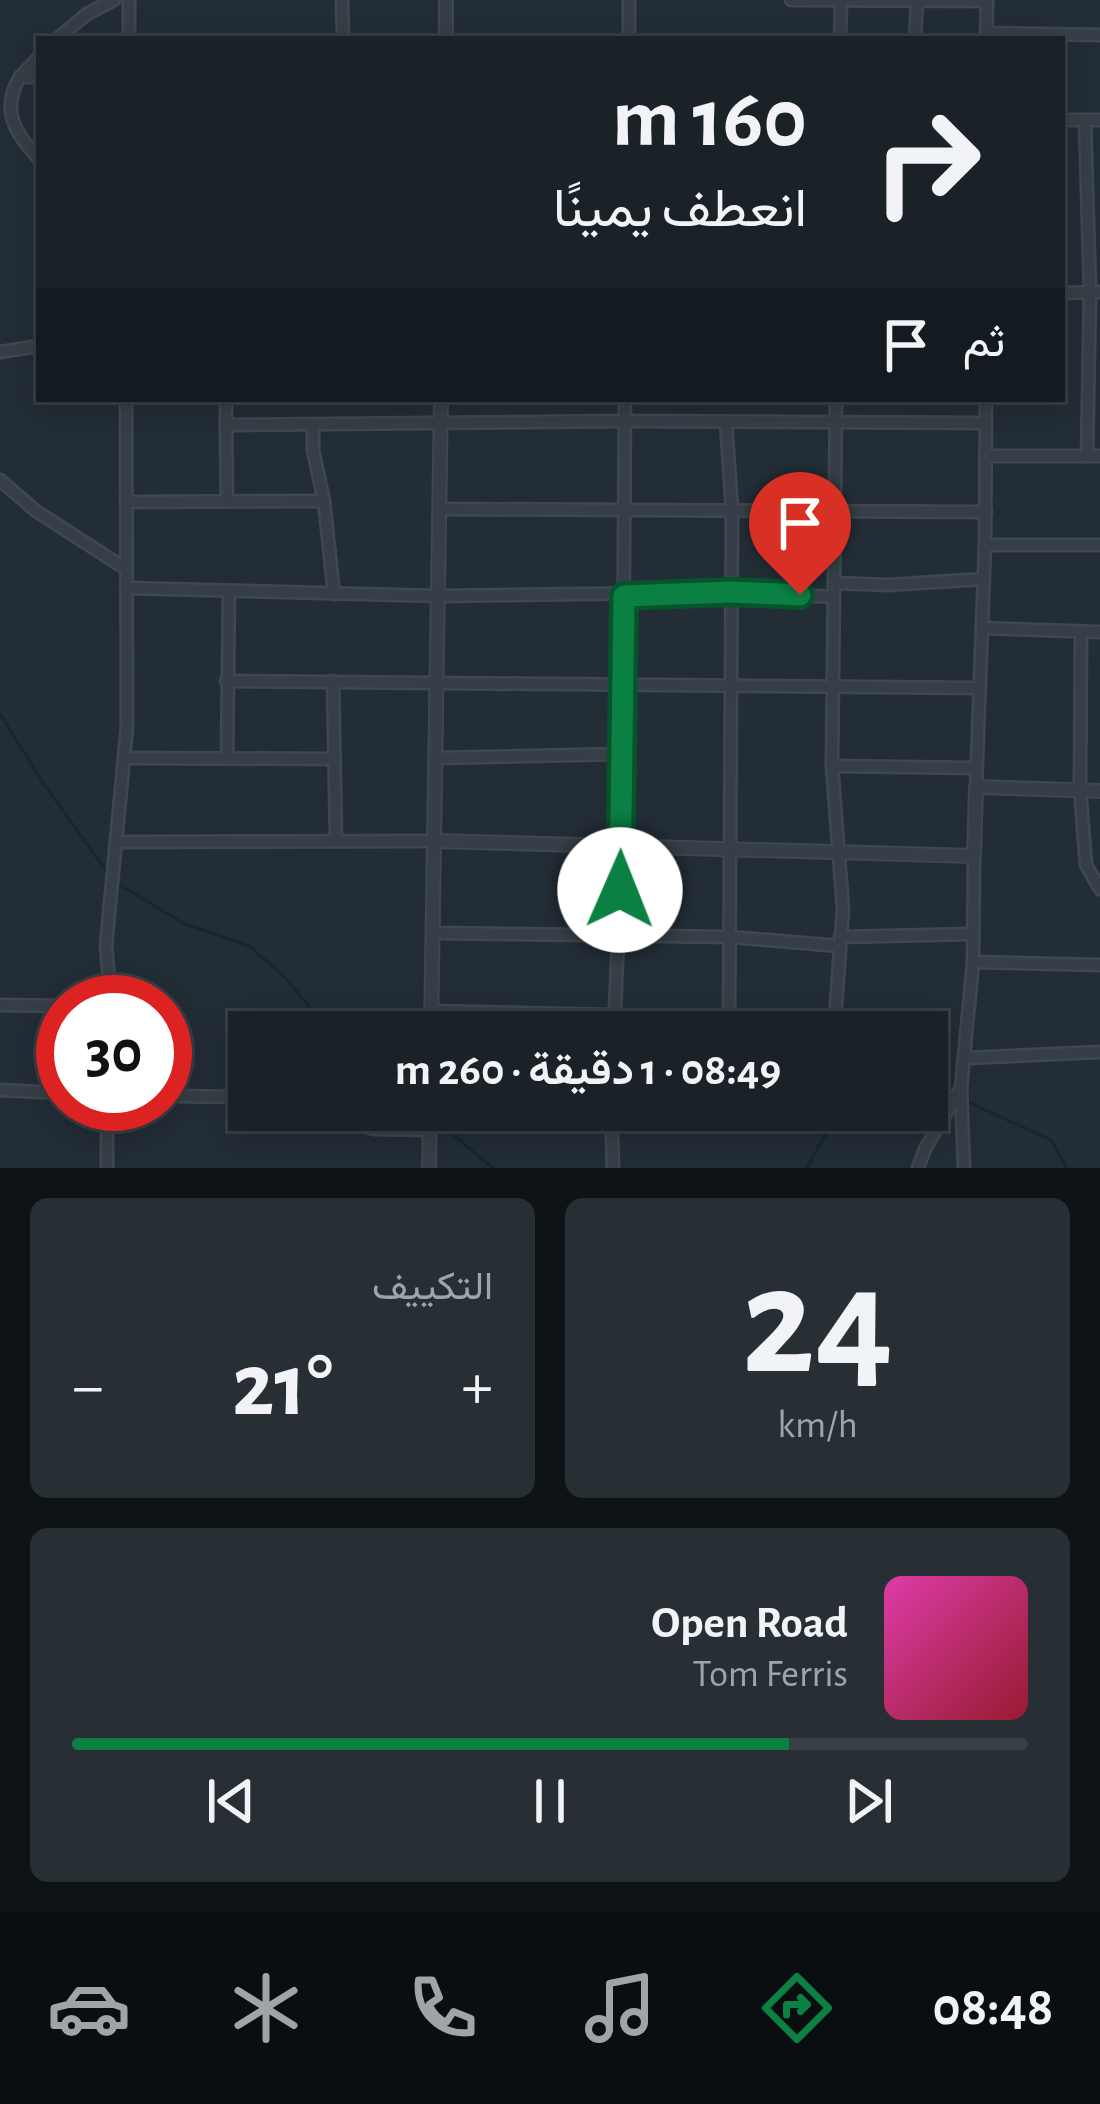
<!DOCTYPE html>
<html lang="ar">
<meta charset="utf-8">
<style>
body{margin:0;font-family:"Alegreya Sans",Vazirmatn,sans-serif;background:#272f34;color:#f1f3f6;direction:rtl;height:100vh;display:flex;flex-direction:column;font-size:45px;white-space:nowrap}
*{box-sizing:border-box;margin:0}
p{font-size:39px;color:#9fa4a8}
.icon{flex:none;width:66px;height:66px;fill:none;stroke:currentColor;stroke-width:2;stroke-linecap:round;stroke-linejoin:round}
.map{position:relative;height:1168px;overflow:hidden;direction:ltr}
.panel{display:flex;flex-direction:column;gap:30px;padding:30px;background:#0e1316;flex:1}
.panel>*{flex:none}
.guide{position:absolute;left:36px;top:36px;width:1029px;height:366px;border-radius:0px;box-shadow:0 6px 30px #0003,0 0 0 3px #383f45;direction:rtl;background:#1a2228;color:#f1f3f6;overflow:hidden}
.speed{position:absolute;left:36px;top:975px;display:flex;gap:24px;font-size:60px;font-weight:700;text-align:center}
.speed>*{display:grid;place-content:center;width:156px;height:156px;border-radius:50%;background:#1a2228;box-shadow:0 6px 30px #0003,0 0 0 3px #383f45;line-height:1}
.speed .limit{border:18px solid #d22;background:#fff;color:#111}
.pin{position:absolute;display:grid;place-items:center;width:102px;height:102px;color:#fff;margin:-123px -51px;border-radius:50% 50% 50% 0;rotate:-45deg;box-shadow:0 0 12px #0007}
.pin .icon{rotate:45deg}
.me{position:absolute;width:132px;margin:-66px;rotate:1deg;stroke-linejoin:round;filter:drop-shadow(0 0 9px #0008)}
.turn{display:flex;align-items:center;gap:42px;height:252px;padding:0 60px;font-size:54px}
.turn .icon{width:156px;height:156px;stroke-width:2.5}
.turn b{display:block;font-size:84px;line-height:102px}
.then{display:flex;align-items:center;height:114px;padding:0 60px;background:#0003;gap:24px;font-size:45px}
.big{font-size:90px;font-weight:600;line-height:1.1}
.panel .tile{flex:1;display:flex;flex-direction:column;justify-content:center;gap:18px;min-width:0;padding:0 42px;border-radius:18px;background:#272f34}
.panel .dial{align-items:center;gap:0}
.dial b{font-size:156px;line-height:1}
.song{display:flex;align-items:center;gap:36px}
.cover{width:144px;height:144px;border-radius:18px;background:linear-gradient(135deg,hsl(320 70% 55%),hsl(350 70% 35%))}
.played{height:12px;border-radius:6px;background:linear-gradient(90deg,#0b8043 75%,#383f45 75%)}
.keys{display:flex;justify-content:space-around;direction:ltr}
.heat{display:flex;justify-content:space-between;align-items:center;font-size:66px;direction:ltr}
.panel .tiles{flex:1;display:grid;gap:30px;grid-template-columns:1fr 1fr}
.tile:last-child{grid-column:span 2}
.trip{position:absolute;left:228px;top:1011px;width:720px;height:120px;border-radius:0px;background:#1a2228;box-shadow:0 6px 30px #0003,0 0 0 3px #383f45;font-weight:600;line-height:120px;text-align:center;direction:rtl}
.dock{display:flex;height:192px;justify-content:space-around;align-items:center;background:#0a0e10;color:#9fa4a8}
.dock .icon{width:84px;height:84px}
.dock .on{color:#0b8043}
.dock b{font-size:54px;color:#f1f3f6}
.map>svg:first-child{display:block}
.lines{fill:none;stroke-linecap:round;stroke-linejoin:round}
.stream{stroke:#172633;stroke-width:3}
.minor-casing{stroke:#3f4850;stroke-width:15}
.tertiary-casing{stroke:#3f4850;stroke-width:16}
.minor{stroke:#363f47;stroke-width:10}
.tertiary{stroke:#363f47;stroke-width:12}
.route-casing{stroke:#07532c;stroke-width:30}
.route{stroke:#0b8043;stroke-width:21}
</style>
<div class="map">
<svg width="1100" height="1168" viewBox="0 0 1100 1168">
<rect width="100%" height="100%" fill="#232d36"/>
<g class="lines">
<!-- stream -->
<g class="stream">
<path d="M0 714 44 784 109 875"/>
<path d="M115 882 183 923 249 946 285 977 330 1032"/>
<path d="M927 1096 953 1097"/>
<path d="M968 1102 1051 1140 1067 1168"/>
<path d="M434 1119 493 1168"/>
<path d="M807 1168 835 1117 852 1110"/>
</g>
<defs>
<g id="minor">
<path d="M342 0 343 39"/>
<path d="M791 0 987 1"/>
<path d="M986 33 1100 35"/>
<path d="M986 36 987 0"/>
<path d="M57 39 87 14 114 0"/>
<path d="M129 39V0"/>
<path d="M629 39V0"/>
<path d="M840 39 841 0"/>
<path d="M915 39 917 1"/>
<path d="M20 77 39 57"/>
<path d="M39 77H20C0 110 15 133 39 159"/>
<path d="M1062 120H1100"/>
<path d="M1085 120 1090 292 1087 456"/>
<path d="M1062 293 1100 292"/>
<path d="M0 352 39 346"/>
<path d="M226 399V425L625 421 986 423"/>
<path d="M726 422 732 510 729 1032"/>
<path d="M313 424V450L324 501 334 594"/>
<path d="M226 425 227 501"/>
<path d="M986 456H1100"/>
<path d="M0 480 36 511 126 569"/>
<path d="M126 502 324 501"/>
<path d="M440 509 986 512"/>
<path d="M985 545H1100"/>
<path d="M834 583 888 585 984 579"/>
<path d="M126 588 438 596 731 592 834 597"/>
<path d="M982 628 1100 632"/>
<path d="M1081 632 1080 790 1086 865 1100 889"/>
<path d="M226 681 980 688"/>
<path d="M333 681 336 841"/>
<path d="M125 758 334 759"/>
<path d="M227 758 229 591"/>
<path d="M436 758 620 754"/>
<path d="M832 766 976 768"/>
<path d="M976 787 985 545 986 399"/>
<path d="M119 842 435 841"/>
<path d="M433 933 731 937 839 946"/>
<path d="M840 937 973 934"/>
<path d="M973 962 1100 965"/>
<path d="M111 1002 106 945 127 726 126 399"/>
<path d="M0 1005 63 1006"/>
<path d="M432 1011 615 1015"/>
<path d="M614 1032 622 846 625 399"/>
<path d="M834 1032 843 909 832 766 836 399"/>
<path d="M966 1058 1100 1052"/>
<path d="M961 1088 964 1168"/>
<path d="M0 1090 63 1093"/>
<path d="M165 1096 249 1097"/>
<path d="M310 1110 374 1129 430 1130"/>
<path d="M611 1110 613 1168"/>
<path d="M107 1168V1104"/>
<path d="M918 1168 925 1149 961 1088 973 962 974 856"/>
</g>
<g id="tertiary">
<path d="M446 39V0"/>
<path d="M435 841 974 856 976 787 1100 791"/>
<path d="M431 1032 441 399"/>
<path d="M429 1168 430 1110"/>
</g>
</defs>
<!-- minor casing -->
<use href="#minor" class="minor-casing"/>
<!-- tertiary casing -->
<use href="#tertiary" class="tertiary-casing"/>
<!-- minor -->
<use href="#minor" class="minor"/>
<!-- tertiary -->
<use href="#tertiary" class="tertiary"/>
</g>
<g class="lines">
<defs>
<path id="route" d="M620 890 624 596 731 592 800 595"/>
</defs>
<!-- route casing -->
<use href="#route" class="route-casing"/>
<!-- route -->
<use href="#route" class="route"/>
</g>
</svg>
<div class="speed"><div class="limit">30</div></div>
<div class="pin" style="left:800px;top:595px;background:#d93025"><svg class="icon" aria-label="arrive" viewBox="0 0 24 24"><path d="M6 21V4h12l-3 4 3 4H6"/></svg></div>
<svg class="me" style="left:620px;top:890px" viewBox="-20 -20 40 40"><circle r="19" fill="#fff"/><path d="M0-13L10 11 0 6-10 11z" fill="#0b8043"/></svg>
<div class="trip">08:49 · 1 دقيقة · 260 m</div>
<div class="guide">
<div class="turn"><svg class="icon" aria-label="right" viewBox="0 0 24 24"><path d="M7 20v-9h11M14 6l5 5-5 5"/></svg><div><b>160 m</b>انعطف يمينًا</div></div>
<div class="then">ثم<svg class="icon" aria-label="arrive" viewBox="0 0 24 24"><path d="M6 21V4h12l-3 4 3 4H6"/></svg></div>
</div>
</div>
<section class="panel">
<div class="tiles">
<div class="tile dial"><b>24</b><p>km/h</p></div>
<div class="tile"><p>التكييف</p>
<div class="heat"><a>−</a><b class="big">21°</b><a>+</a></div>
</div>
<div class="tile">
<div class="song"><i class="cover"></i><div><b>Open Road</b><p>Tom Ferris</p></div></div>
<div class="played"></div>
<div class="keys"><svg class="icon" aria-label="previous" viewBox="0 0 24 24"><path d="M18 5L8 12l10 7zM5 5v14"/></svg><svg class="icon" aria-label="pause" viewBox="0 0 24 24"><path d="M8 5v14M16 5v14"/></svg><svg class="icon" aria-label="next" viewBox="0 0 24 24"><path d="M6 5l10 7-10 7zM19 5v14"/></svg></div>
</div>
</div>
</section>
<nav class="dock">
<b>08:48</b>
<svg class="icon on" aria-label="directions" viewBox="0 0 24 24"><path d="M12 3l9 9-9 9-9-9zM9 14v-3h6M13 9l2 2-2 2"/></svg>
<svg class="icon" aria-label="music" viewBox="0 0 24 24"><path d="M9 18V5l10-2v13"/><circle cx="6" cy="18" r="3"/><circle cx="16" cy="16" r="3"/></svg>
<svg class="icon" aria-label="phone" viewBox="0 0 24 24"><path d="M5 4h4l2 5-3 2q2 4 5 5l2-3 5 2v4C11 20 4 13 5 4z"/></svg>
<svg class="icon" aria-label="climate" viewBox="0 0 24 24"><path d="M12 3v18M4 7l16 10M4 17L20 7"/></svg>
<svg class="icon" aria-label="car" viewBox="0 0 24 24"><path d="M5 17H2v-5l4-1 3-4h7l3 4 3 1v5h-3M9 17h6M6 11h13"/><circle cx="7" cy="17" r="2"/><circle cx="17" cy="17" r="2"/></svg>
</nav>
